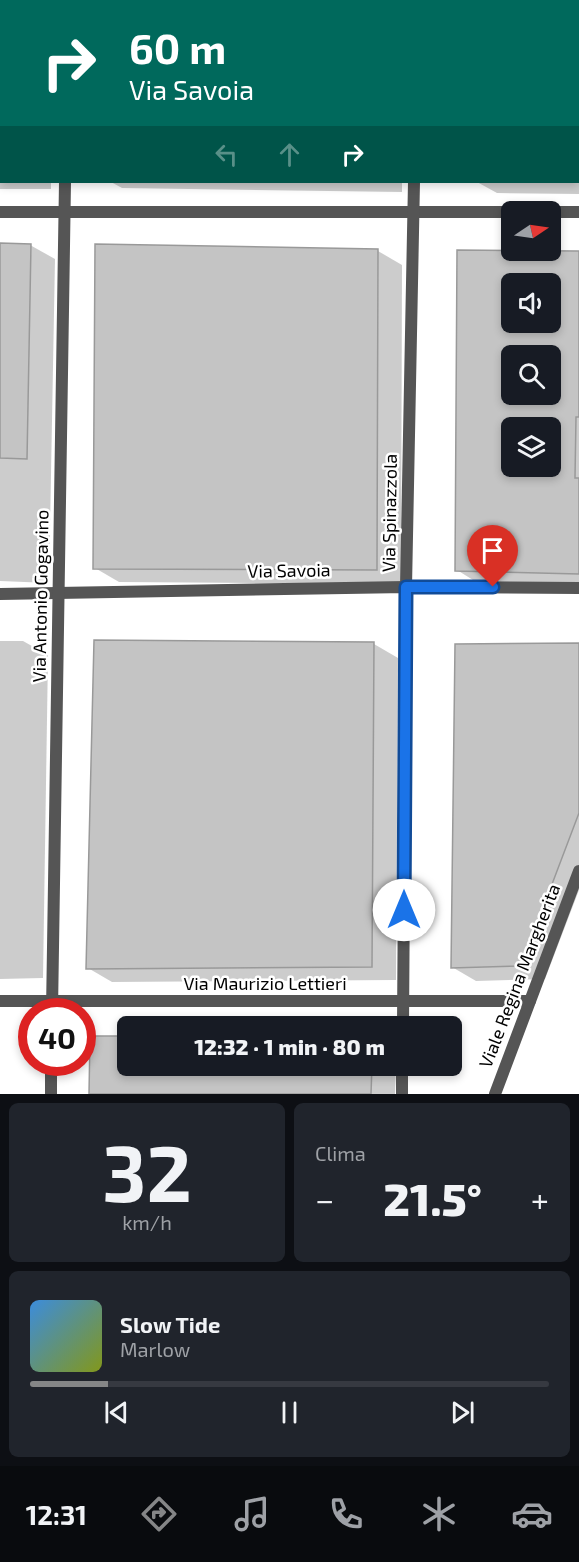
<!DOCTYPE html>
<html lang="it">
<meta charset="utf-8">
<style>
body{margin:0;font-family:"Exo 2",sans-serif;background:#20242c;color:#f1f3f6;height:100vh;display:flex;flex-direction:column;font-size:22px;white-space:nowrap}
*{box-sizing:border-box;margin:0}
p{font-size:20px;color:#9ea1a6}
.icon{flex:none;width:33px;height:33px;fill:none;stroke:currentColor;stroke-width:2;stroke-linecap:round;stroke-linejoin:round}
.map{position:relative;height:1094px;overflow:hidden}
.panel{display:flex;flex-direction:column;gap:9px;padding:9px;background:#0d0f14;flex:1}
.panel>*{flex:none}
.guide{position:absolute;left:0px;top:0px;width:579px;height:183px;box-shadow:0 3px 9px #0003;background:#00695c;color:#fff;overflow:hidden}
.needle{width:39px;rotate:77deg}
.tools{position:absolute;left:501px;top:201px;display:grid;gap:12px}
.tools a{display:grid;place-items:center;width:60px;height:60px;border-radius:9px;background:#171b24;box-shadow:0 3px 9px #0003;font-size:30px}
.speed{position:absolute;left:18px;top:998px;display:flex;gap:12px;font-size:30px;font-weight:700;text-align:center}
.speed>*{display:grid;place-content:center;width:78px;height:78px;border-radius:50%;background:#171b24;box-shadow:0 3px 9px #0003;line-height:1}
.speed .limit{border:9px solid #d22;background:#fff;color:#111}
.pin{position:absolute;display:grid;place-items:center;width:51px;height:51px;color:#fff;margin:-62px -26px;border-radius:50% 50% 50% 0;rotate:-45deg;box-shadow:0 0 6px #0007}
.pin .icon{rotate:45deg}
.me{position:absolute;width:66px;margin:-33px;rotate:0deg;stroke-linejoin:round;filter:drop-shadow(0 0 4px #0008)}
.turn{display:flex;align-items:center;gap:21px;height:126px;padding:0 30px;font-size:27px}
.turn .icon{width:78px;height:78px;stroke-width:2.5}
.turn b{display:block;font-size:42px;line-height:51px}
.lanes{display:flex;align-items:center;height:57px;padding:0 30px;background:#0003;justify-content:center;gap:30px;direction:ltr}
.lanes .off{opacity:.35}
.big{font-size:45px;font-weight:800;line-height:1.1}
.panel .tile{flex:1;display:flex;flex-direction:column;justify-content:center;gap:9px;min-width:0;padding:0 21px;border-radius:9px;background:#20242c}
.panel .dial{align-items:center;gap:0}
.dial b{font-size:78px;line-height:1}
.song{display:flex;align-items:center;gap:18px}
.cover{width:72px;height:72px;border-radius:9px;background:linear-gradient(135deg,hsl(210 70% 55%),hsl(70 70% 35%))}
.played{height:6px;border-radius:3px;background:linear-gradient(90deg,#858687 15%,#363941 15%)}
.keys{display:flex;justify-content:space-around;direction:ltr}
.heat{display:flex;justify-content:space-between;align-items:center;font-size:33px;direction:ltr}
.panel .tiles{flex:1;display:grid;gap:9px;grid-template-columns:1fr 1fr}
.tile:last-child{grid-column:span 2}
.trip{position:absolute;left:117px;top:1016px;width:345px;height:60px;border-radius:9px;background:#171b24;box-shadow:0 3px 9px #0003;font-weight:800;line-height:60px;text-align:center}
.dock{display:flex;height:96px;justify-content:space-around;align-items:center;background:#090b0e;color:#9ea1a6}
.dock .icon{width:42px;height:42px}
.dock .active{color:#858687}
.dock b{font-size:27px;color:#f1f3f6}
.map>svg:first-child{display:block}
.shadow{fill:#0003;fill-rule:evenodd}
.building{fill:#c4c4c4;stroke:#999;stroke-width:1.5;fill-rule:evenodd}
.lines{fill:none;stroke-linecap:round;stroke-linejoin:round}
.minor{stroke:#555;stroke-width:12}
.tertiary{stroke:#555;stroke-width:12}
.route-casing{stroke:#114b97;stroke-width:15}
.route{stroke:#1a73e8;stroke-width:10}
.labels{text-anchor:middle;stroke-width:5;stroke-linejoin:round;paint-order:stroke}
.street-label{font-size:18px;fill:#000;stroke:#fff}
</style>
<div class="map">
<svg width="579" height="1094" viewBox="0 0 579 1094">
<rect width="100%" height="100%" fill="#fff"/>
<!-- shadow -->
<g class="shadow">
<path d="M0 0H56L2 2V182H51V189H0Z"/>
<path d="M100 0H403L100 2Z"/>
<path d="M473 0H579V194L497 193 477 182H578V2Z"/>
<path d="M111 182H402V192L122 188Z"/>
<path d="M0 245H30L55 259 49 583 0 581Z"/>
<path d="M378 251 402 265 401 584 119 582 95 568Z"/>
<path d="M459 251 579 253V586L481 585 457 570ZM512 284H550V322H512ZM512 356H550V394H512ZM512 428H550V466H512Z"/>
<path d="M0 641H23L48 655 43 978 0 979Z"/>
<path d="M95 641 374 644 398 658 396 980 112 982 88 968Z"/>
<path d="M579 644V890L545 979 476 981 452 967Z"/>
<path d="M128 1065H396L395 1094H91Z"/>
</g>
<!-- building -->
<g class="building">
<path d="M0 243 31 244 27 459 0 458Z"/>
<path d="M95 244 378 249 377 570 93 569Z"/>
<path d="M457 250 579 251V417H576L575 478H579V574L455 571ZM512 284H550V322H512ZM512 356H550V394H512ZM512 428H550V466H512Z"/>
<path d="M94 640 374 642 372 967 86 969Z"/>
<path d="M579 643V813L521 966 451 968 455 644Z"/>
<path d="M90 1036H128V1065H372L371 1094H89Z"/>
</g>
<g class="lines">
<!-- minor -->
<g class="minor">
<path d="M68 2V0"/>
<path d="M0 212H522"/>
<path d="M550 212H579"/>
<path d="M0 594 406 587 579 588"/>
<path d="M0 1001H530"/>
<path d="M52 1011 65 182"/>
<path d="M51 1094V1062"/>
<path d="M495 1094 579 871"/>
</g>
<!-- tertiary -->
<g class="tertiary">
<path d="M417 2V0"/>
<path d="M403 1026 406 587 414 182"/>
<path d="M402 1094V1065"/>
</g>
</g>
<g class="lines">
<defs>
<path id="route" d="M404 910 406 587H493"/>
</defs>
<!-- route casing -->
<use href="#route" class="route-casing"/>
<!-- route -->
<use href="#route" class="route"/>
</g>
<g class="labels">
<!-- street labels -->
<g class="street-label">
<text transform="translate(390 513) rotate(-89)" y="6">Via Spinazzola</text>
<text transform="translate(289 571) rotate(-1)" y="6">Via Savoia</text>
<text transform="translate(41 596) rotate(-89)" y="6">Via Antonio Gogavino</text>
<text transform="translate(520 976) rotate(-69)" y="6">Viale Regina Margherita</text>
<text x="265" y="990">Via Maurizio Lettieri</text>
</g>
</g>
</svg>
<div class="tools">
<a><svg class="needle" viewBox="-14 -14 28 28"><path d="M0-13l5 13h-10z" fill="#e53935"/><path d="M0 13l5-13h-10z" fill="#9ea1a6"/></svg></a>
<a><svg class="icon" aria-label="sound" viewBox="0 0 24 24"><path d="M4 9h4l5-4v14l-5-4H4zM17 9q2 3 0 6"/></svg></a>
<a><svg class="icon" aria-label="search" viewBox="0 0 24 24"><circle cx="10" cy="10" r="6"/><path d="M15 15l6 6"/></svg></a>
<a><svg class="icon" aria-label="layers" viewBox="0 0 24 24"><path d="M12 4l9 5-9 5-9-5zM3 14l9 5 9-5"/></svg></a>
</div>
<div class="speed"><div class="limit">40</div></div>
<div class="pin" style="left:493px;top:587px;background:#d93025"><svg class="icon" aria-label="arrive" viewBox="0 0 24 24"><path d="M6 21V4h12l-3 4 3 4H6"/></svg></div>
<svg class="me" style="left:404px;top:910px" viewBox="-20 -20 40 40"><circle r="19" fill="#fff"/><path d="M0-13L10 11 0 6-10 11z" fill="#1a73e8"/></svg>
<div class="trip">12:32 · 1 min · 80 m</div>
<div class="guide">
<div class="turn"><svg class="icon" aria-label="right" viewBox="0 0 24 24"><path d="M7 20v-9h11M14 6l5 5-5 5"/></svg><div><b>60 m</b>Via Savoia</div></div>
<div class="lanes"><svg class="icon off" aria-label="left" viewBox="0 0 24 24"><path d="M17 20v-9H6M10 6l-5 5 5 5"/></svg><svg class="icon off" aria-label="ahead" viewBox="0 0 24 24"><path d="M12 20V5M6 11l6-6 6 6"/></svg><svg class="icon" aria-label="right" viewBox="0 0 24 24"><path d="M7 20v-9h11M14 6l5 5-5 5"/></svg></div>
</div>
</div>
<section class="panel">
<div class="tiles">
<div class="tile dial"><b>32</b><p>km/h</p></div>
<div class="tile"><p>Clima</p>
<div class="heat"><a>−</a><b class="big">21.5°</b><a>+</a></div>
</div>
<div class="tile">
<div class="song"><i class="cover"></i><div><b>Slow Tide</b><p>Marlow</p></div></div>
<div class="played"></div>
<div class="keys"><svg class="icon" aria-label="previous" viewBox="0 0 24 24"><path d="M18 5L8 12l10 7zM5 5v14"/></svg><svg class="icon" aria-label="pause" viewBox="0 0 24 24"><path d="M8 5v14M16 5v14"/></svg><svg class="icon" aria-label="next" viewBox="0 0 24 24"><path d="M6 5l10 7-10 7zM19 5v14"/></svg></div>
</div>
</div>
</section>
<nav class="dock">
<b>12:31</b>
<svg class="icon active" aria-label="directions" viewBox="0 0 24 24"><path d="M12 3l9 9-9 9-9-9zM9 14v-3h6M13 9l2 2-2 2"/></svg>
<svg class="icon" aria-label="music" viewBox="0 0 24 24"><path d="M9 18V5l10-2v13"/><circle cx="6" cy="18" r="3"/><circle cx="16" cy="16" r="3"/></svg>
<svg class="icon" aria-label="phone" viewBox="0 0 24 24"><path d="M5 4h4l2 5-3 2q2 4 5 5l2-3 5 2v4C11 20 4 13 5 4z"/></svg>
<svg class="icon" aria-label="climate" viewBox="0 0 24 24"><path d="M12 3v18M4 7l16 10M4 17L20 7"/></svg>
<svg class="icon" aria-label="car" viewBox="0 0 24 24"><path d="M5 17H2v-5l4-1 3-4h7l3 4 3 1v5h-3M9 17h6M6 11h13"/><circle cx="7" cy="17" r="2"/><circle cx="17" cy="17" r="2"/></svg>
</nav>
